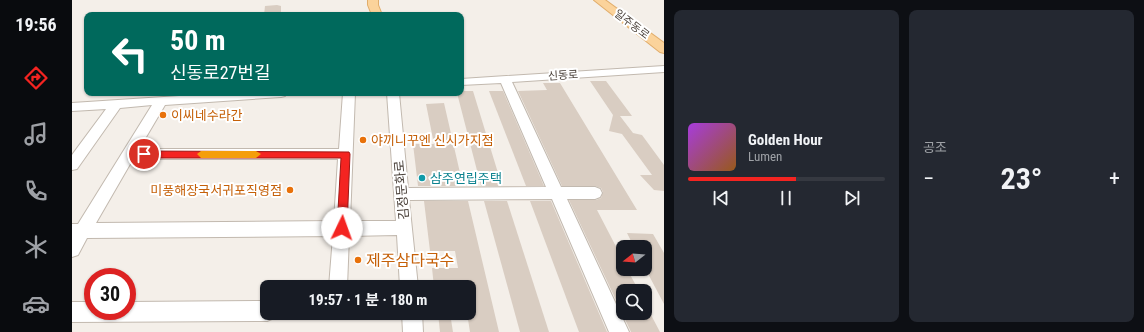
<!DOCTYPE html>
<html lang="ko">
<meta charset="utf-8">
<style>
body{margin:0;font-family:"Roboto Condensed","Noto Sans KR",sans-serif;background:#242831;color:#f1f3f6;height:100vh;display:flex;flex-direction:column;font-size:15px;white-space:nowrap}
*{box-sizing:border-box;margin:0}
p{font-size:13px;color:#9ea1a6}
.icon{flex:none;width:22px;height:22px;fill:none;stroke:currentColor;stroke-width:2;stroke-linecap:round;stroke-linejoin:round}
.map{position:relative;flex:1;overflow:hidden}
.sheet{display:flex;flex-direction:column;gap:10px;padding:10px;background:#0d0f14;width:480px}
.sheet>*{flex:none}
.guide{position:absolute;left:12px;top:12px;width:380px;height:84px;border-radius:8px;box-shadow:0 1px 3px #0004;background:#00695c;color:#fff;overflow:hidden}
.needle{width:26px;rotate:253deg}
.buttons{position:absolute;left:544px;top:240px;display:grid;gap:8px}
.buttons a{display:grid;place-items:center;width:36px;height:36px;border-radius:8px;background:#171b24;box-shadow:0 1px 3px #0004;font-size:20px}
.speed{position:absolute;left:12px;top:268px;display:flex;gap:8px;font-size:20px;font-weight:700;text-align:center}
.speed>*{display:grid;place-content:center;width:52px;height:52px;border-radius:50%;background:#171b24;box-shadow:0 1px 3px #0004;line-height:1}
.speed .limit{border:6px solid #d22;background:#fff;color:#111}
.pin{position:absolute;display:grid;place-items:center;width:34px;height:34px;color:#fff;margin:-17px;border:2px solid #fff;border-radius:50%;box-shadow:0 1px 4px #0007}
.me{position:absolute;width:44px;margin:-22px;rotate:3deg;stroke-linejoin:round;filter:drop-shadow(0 0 3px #0008)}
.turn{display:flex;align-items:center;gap:14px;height:84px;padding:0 20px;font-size:18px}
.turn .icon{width:52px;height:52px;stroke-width:2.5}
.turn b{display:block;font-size:28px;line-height:34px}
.big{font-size:30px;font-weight:700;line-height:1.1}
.sheet .tile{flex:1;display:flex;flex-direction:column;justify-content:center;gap:6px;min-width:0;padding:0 14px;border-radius:8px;background:#242831}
.song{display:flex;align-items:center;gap:12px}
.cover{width:48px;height:48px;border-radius:6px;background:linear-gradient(135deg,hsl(280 70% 55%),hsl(30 70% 35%))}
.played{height:4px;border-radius:2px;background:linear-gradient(90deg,#f42421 55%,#363941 55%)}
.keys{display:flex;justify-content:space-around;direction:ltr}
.heat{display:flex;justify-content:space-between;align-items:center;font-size:22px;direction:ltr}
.sheet .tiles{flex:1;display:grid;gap:10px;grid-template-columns:repeat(2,1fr)}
.trip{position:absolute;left:188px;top:280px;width:216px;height:40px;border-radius:8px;background:#171b24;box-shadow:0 1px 3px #0004;font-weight:700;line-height:40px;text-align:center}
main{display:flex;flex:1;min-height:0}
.tab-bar{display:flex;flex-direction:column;width:72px;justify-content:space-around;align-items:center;background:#090b0e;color:#9ea1a6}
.tab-bar .icon{width:28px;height:28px}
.tab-bar .active{color:#f42421}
.tab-bar b{font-size:18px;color:#f1f3f6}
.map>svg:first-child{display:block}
.building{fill:#d9cdc2}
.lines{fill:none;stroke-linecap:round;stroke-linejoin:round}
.minor-casing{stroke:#c2b9af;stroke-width:2}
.major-casing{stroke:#e1ad6b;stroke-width:2}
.minor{fill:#fff;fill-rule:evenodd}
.major{fill:#fbd39b;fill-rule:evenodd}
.route{fill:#f42421;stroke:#9f1715}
.slow{fill:#f59e0b}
.food-dot{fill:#e8710a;stroke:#fff;stroke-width:1.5}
.culture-dot{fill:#0f9aa8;stroke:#fff;stroke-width:1.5}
.labels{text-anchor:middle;stroke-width:4;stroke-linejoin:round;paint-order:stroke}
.far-street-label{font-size:11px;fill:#483f38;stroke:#fff}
.food-label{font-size:13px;fill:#c56008;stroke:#fff;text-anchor:start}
.culture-label{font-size:13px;fill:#0d838f;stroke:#fff;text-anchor:start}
.street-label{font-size:13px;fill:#483f38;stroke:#fff}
.near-food-label{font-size:16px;fill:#c56008;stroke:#fff;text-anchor:start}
</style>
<main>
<nav class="tab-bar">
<b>19:56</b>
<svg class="icon active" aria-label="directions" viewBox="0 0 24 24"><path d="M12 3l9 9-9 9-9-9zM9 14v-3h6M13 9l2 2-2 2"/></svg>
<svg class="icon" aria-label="music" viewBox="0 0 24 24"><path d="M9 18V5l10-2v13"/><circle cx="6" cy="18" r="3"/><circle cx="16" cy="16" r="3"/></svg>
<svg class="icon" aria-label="phone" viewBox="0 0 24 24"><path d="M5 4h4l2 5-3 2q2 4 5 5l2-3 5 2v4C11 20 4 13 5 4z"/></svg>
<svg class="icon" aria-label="climate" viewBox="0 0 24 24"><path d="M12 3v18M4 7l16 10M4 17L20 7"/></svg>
<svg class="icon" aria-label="car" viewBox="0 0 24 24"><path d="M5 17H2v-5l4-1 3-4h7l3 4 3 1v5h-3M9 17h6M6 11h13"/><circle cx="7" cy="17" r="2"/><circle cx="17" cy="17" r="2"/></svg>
</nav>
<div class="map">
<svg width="592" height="332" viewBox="0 0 592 332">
<rect width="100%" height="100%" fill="#f4efe9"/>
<!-- building -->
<g class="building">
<path d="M205 5 209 6V15H192L193 6Z"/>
<path d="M518 81H534L560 116H548L561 133 570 135 592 165V191L582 190 568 175H580L550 134 537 131 541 115Z"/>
<path d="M471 83H488L565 210H525L551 260V269H555L567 291H551V313H578L588 332H559L497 200H524L529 198 531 192 529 188 523 186H490L446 91 475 90Z"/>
<path d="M389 91H401L430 186H409L385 93H389Z"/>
<path d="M417 91H431L472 186H454Z"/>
<path d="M372 103 391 186H346L341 144H362L354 104Z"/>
<path d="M352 201H396L427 332H398L395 313H397V287H362L360 268H386L383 251H358Z"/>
<path d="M412 201H435L477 332H448Z"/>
<path d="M458 201H479L535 332H507Z"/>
<path d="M555 233 581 234 592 253V304L573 268V247H562Z"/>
<path d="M366 313H378L381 332H368Z"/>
</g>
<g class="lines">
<defs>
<g id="minor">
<path d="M592 66V72L440 82 489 187H523L528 189 530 193 528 197 523 199H495L557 332H537L480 199 337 200 346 287H328L325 235 277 236 275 287H257L261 236 15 238 6 255 0 257V224H6L80 105 48 108 5 169 0 170V155L34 109 0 111V103L153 93H215L213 96 209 97 93 105 67 149H267L271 93H283L278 221H324L315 93H327L336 188 474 187 429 83 389 85V79ZM61 159H266L262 221 24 223Z"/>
<path d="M195 301V313H204L202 318 195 321 0 322V302H21V311H55V302Z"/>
<path d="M330 313H350L351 332H331Z"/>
</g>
<g id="major">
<path d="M296 0H306V5L310 15H300L296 5Z"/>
<path d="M522 0H533L592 43V53L588 52Z"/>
</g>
</defs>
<!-- minor casing -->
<use href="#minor" class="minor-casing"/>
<!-- major casing -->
<use href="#major" class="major-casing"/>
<!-- minor -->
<use href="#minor" class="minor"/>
<!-- major -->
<use href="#major" class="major"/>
</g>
<!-- route -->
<path class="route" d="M72 151 277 152 278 154 275 228 274 231 270 233 266 231 265 228 269 158H72L68 154Z"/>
<!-- slow -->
<path class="slow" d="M129 151H184L189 154 184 158H129L125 154Z"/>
<!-- markers -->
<g class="food-dot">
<circle cx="91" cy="115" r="4"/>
<circle cx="291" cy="140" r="4"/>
<circle cx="218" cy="190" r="4"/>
<circle cx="286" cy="260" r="4"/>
</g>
<circle class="culture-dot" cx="350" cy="178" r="4"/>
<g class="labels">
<!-- far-street labels -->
<g class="far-street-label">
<text transform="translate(560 24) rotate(37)" y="4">일주동로</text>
<text transform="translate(491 75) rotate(-4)" y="4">신동로</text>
</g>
<!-- food labels -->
<g class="food-label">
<text x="99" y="120">이씨네수라간</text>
<text x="299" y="145">야끼니꾸엔 신시가지점</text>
<text x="210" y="195" text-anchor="end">미풍해장국서귀포직영점</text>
</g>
<!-- culture labels -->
<g class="culture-label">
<text x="358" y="183">삼주연립주택</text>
</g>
<!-- street labels -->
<g class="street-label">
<text transform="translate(329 190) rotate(-95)" y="5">김정문화로</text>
</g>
<!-- near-food labels -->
<g class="near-food-label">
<text x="294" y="266">제주삼다국수</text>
</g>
</g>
</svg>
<div class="buttons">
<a><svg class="needle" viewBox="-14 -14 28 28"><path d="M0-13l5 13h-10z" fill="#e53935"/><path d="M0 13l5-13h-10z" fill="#9ea1a6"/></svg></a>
<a><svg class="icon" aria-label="search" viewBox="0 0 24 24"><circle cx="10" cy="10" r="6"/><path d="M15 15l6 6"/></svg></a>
</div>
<div class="speed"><div class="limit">30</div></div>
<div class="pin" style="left:72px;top:154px;background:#d93025"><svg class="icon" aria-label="arrive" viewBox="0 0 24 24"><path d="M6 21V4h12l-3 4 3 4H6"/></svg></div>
<svg class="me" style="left:270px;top:228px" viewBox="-20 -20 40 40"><circle r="19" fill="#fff"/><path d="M0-13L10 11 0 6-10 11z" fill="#f42421"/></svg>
<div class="trip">19:57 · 1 분 · 180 m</div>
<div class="guide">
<div class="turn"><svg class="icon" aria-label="left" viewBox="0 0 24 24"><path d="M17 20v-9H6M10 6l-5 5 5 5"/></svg><div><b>50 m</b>신동로27번길</div></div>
</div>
</div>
<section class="sheet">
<div class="tiles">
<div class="tile">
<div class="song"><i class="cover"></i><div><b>Golden Hour</b><p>Lumen</p></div></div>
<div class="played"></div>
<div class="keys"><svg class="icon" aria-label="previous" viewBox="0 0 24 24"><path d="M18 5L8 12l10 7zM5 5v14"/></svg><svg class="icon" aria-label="pause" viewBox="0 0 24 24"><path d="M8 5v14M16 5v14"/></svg><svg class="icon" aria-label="next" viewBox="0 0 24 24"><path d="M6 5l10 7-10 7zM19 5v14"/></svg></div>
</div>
<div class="tile"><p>공조</p>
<div class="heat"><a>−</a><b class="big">23°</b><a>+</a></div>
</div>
</div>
</section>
</main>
